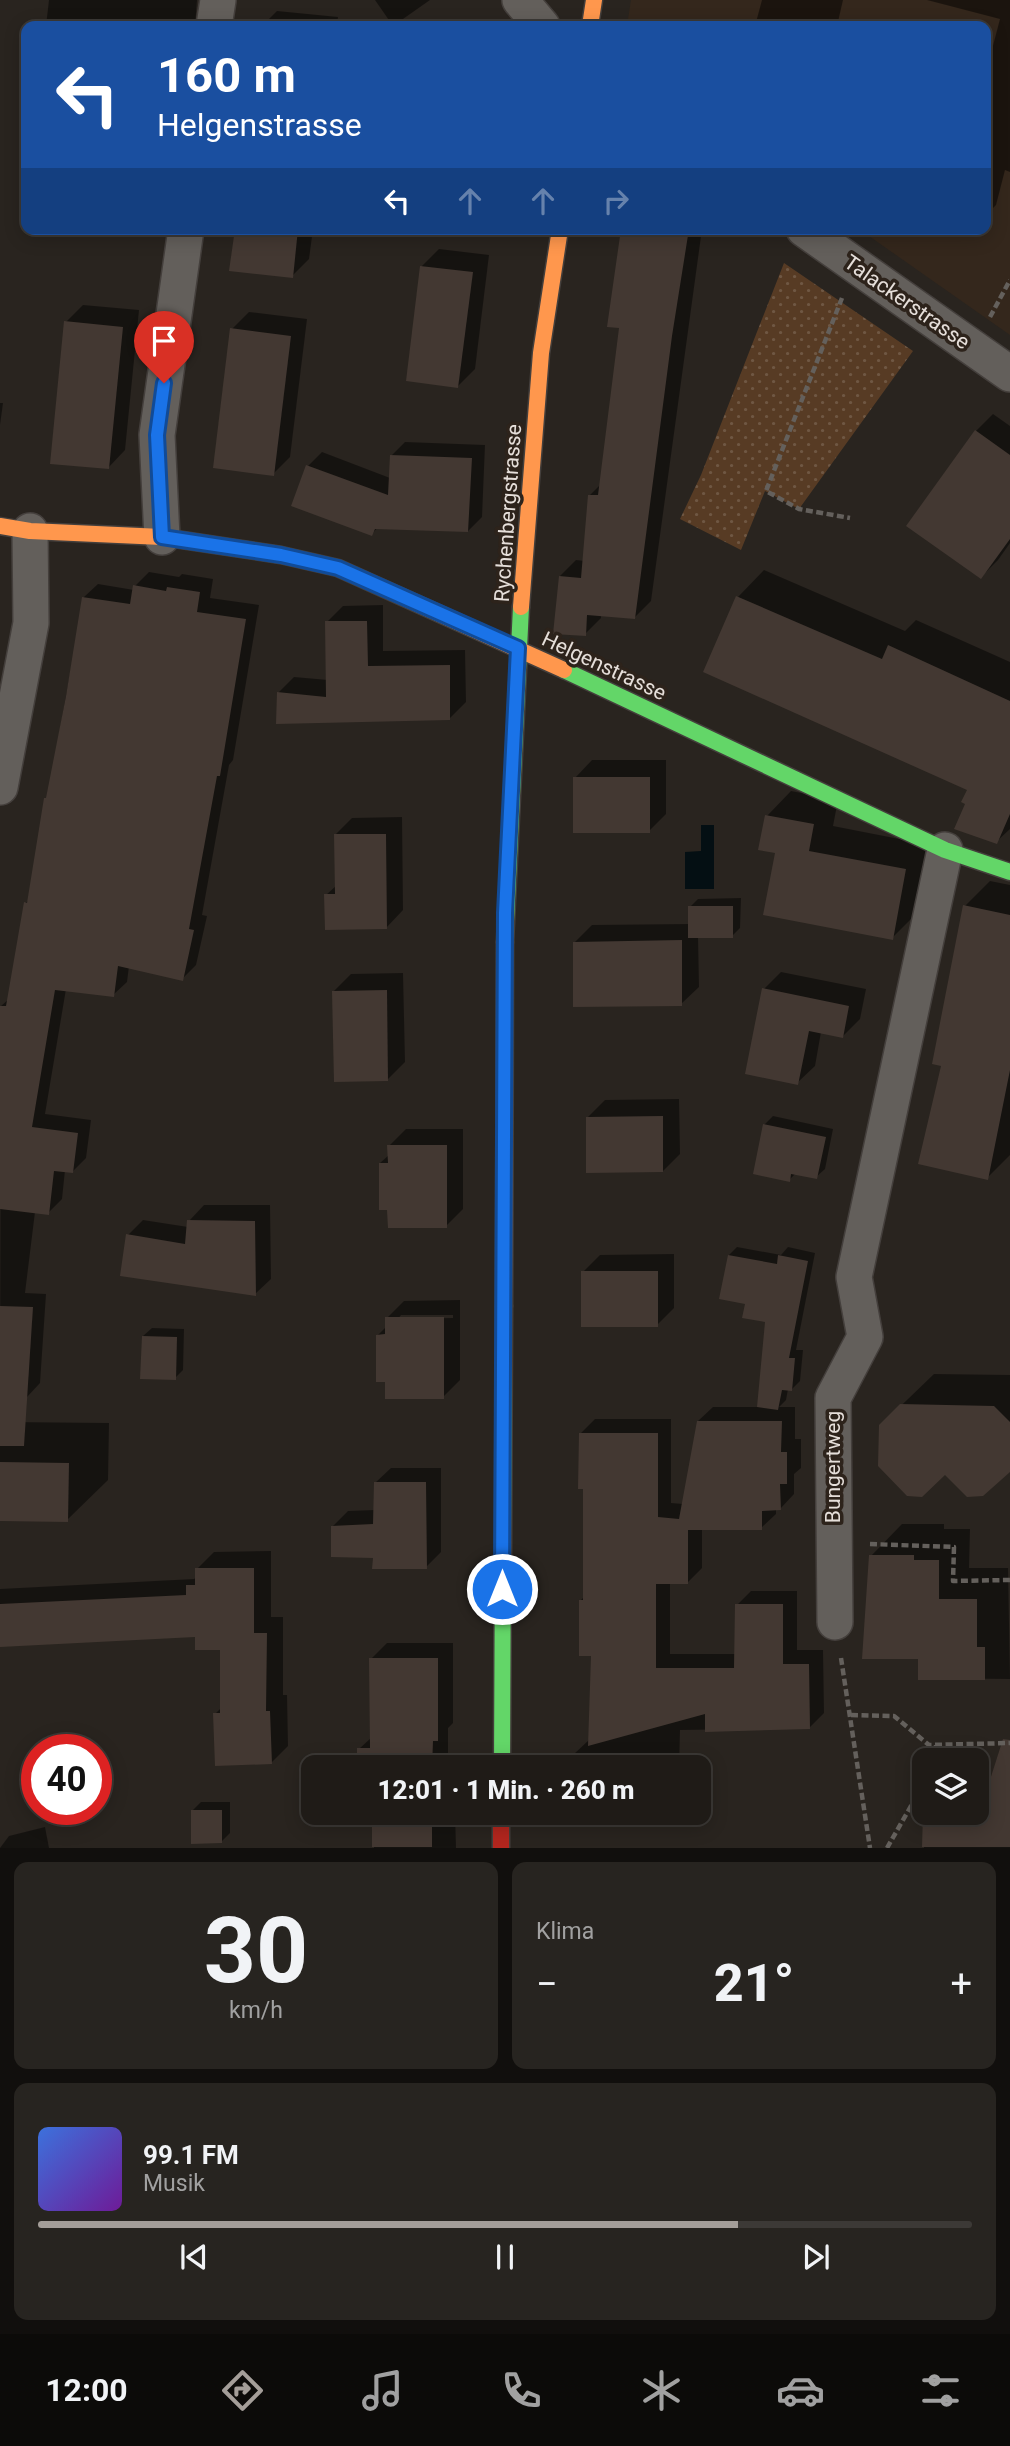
<!DOCTYPE html>
<html lang="de">
<meta charset="utf-8">
<style>
body{margin:0;font-family:Roboto,sans-serif;background:#272420;color:#f1f3f6;height:100vh;display:flex;flex-direction:column;font-size:26px;white-space:nowrap}
*{box-sizing:border-box;margin:0}
p{font-size:23px;color:#a1a1a1}
.icon{flex:none;width:38px;height:38px;fill:none;stroke:currentColor;stroke-width:2;stroke-linecap:round;stroke-linejoin:round}
.map{position:relative;height:1848px;overflow:hidden}
.sheet{display:flex;flex-direction:column;gap:14px;padding:14px;background:#110f0d;flex:1}
.sheet>*{flex:none}
.hud{position:absolute;left:21px;top:21px;width:970px;height:214px;border-radius:14px;box-shadow:0 4px 18px #0003,0 0 0 2px #3c3936;background:#1a4fa0;color:#fff;overflow:hidden}
.buttons{position:absolute;left:912px;top:1748px;display:grid;gap:14px}
.buttons a{display:grid;place-items:center;width:77px;height:77px;border-radius:14px;background:#1f1b17;box-shadow:0 4px 18px #0003,0 0 0 2px #3c3936;font-size:35px}
.speed{position:absolute;left:21px;top:1734px;display:flex;gap:14px;font-size:35px;font-weight:700;text-align:center}
.speed>*{display:grid;place-content:center;width:91px;height:91px;border-radius:50%;background:#1f1b17;box-shadow:0 4px 18px #0003,0 0 0 2px #3c3936;line-height:1}
.speed .limit{border:10px solid #d22;background:#fff;color:#111}
.pin{position:absolute;display:grid;place-items:center;width:60px;height:60px;color:#fff;margin:-72px -30px;border-radius:50% 50% 50% 0;rotate:-45deg;box-shadow:0 0 7px #0007}
.pin .icon{rotate:45deg}
.me{position:absolute;width:77px;margin:-38px;rotate:0deg;stroke-linejoin:round;filter:drop-shadow(0 0 5px #0008)}
.turn{display:flex;align-items:center;gap:24px;height:147px;padding:0 21px;font-size:32px}
.turn .icon{width:91px;height:91px;stroke-width:2.5}
.turn b{display:block;font-size:49px;line-height:60px}
.lanes{display:flex;align-items:center;height:66px;padding:0 21px;background:#0003;justify-content:center;gap:35px;direction:ltr}
.lanes .off{opacity:.35}
.big{font-size:52px;font-weight:800;line-height:1.1}
.sheet .card{flex:1;display:flex;flex-direction:column;justify-content:center;gap:10px;min-width:0;padding:0 24px;border-radius:14px;background:#272420}
.sheet .dial{align-items:center;gap:0}
.dial b{font-size:91px;line-height:1}
.song{display:flex;align-items:center;gap:21px}
.cover{width:84px;height:84px;border-radius:10px;background:linear-gradient(135deg,hsl(220 70% 55%),hsl(280 70% 35%))}
.played{height:7px;border-radius:4px;background:linear-gradient(90deg,#a49e99 75%,#3c3936 75%)}
.keys{display:flex;justify-content:space-around;direction:ltr}
.heat{display:flex;justify-content:space-between;align-items:center;font-size:38px;direction:ltr}
.sheet .tiles{flex:1;display:grid;gap:14px;grid-template-columns:1fr 1fr}
.card:last-child{grid-column:span 2}
.trip{position:absolute;left:301px;top:1755px;width:410px;height:70px;border-radius:14px;background:#1f1b17;box-shadow:0 4px 18px #0003,0 0 0 2px #3c3936;font-weight:800;line-height:70px;text-align:center}
.tabs{display:flex;height:112px;justify-content:space-around;align-items:center;background:#0c0b09;color:#a1a1a1}
.tabs .icon{width:49px;height:49px}
.tabs .current{color:#a49e99}
.tabs b{font-size:32px;color:#f1f3f6}
.map>svg:first-child{display:block}
.built{fill:#34271c}
.park{fill:url(#park-dots)}
.water{fill:#040f13}
.shadow{fill:#0007;fill-rule:evenodd}
.building{fill:#433832}
.lines{fill:none;stroke-linecap:round;stroke-linejoin:round}
.street-casing{stroke:#443f3c;stroke-width:38}
.fast-casing{stroke:#443f3c;stroke-width:19}
.slow-casing{stroke:#443f3c;stroke-width:19}
.jam-casing{stroke:#443f3c;stroke-width:19}
.path{stroke:#64605c;stroke-width:4.5;stroke-dasharray:7 3.5;stroke-linecap:butt}
.street{stroke:#635f5b;stroke-width:35}
.fast{stroke:#63d668;stroke-width:16}
.slow{stroke:#ff974d;stroke-width:16}
.jam{stroke:#b3261e;stroke-width:16}
.route-casing{stroke:#114b97;stroke-width:18}
.route{stroke:#1a73e8;stroke-width:12}
.labels{text-anchor:middle;stroke-width:7;stroke-linejoin:round;paint-order:stroke}
.street-label{font-size:21px;fill:#e6dfda;stroke:#2d231b}
</style>
<div class="map">
<svg width="1010" height="1848" viewBox="0 0 1010 1848">
<defs>
<pattern id="park-dots" width="8" height="8" patternUnits="userSpaceOnUse" patternTransform="scale(1.75)"><rect width="8" height="8" fill="#573b24"/><path d="M2 2h.1M6 6h.1" fill="none" stroke="#6f5743" stroke-width="1.8" stroke-linecap="round"/></pattern>
</defs>
<rect width="100%" height="100%" fill="#29241f"/>
<!-- built -->
<path class="built" d="M631 0H1010V335L859 229H985V26H627Z"/>
<!-- park -->
<path class="park" d="M784 263 913 351 799 509 765 491 741 550 680 519 701 475Z"/>
<!-- water -->
<path class="water" d="M701 825H714V889H685V852L701 851Z"/>
<!-- shadow -->
<g class="shadow">
<path d="M49 0H197L195 26H46Z"/>
<path d="M375 0H430L393 26Z"/>
<path d="M762 0H843L837 26H755Z"/>
<path d="M927 0H1010V172L1005 170 996 205 985 216V76L1000 19Z"/>
<path d="M277 11 338 17 337 26H262Z"/>
<path d="M26 162V213L20 212Z"/>
<path d="M236 229H313L309 259 292 276Z"/>
<path d="M622 229H702L651 601 635 617 601 614V618L585 634 560 576 576 560 585 561 590 495 601 484 621 327Z"/>
<path d="M439 249 489 255 475 369 458 386 422 266Z"/>
<path d="M83 305 139 310 125 450 108 468 66 322Z"/>
<path d="M249 312 307 319 290 457 273 474 232 329Z"/>
<path d="M0 403H3L0 425Z"/>
<path d="M993 414 1010 426V543L998 560 981 577 976 431Z"/>
<path d="M405 442 485 445 482 517 468 531 378 527 372 534 293 505 308 466 322 452 390 478 392 455Z"/>
<path d="M764 570 905 631 916 620 1010 662V829L996 842 967 803 969 789 738 597Z"/>
<path d="M149 572 179 577 182 574 213 579 210 598 259 605 233 760 229 765 202 915 207 916 196 965 182 979 129 966 127 982 113 995 66 989 45 1114 91 1120 86 1158 73 1171 65 1170 62 1199 48 1213 35 1212 25 1293 46 1294 40 1383 27 1397 0 1402 1 1006 9 999 26 903 29 900 84 597 98 584 134 590 135 586Z"/>
<path d="M383 605V651L465 650 466 702 450 718 278 693 294 677 328 680 327 622 343 606Z"/>
<path d="M592 760H666V814L649 831 575 778Z"/>
<path d="M791 791 838 800 833 826 930 845 917 913 892 938 777 851 767 816Z"/>
<path d="M402 817 403 910 386 928 326 895 337 885 335 835 352 818Z"/>
<path d="M990 881 1010 885V1155L987 1178 943 1064 965 906Z"/>
<path d="M741 898 740 928 732 936H698L699 987 681 1004 575 942 592 925 690 924V907L698 899Z"/>
<path d="M781 972 866 989 860 1019 843 1036 821 1032 815 1066 797 1083 764 989Z"/>
<path d="M403 973 405 1062 388 1079 334 991 351 974Z"/>
<path d="M679 1099 680 1154 663 1171 588 1117 605 1100Z"/>
<path d="M773 1116 833 1129 825 1169 816 1177 796 1173 789 1180 764 1125Z"/>
<path d="M406 1129H463V1209L446 1226 380 1163 389 1155V1146Z"/>
<path d="M204 1205H270L271 1279 255 1294 128 1235 143 1220 188 1227 189 1221Z"/>
<path d="M737 1247 781 1255 788 1247 815 1253 796 1350H803L800 1381 792 1389H788L786 1400 779 1407H795V1439H801V1468L794 1474V1494L780 1509H776V1514L761 1528H702V1568L687 1583H670V1654H736L737 1605 751 1591H797V1650H823L824 1713 809 1728 680 1730 679 1768H574V1754L589 1740 593 1654 581 1600 585 1596V1487L580 1434 595 1419H671V1503L683 1504 698 1421 713 1407H759L767 1320 747 1303 729 1255Z"/>
<path d="M674 1254V1308L657 1325 583 1272 600 1255Z"/>
<path d="M460 1300V1380L443 1397 387 1380 378 1335 386 1327 387 1318 404 1301ZM401 1315H453V1318L398 1319Z"/>
<path d="M152 1328 184 1329 183 1370 175 1378 143 1336Z"/>
<path d="M934 1374 1010 1375V1470L945 1473 881 1425Z"/>
<path d="M6 1422 109 1423 108 1480 67 1520H0V1428Z"/>
<path d="M391 1468H441V1552L426 1567 375 1556 333 1526 348 1511 375 1510V1483Z"/>
<path d="M902 1524H944V1529H970L969 1568H1008L1010 1679 920 1678V1657L871 1556Z"/>
<path d="M271 1551V1617H283V1695H287L288 1746 271 1763 215 1714 222 1707V1648L197 1636 0 1645V1589L194 1579 197 1577V1569L214 1552Z"/>
<path d="M387 1643H453V1723L448 1728V1768H359V1749L372 1737 371 1659Z"/>
<path d="M1010 1757V1848H924L925 1813H976V1780H992Z"/>
<path d="M201 1802H230V1833L221 1842 192 1811Z"/>
<path d="M359 1813H455L456 1848H374V1817Z"/>
<path d="M572 1813H667L664 1817Z"/>
<path d="M45 1827 49 1848H0L9 1836Z"/>
</g>
<!-- building -->
<g class="building">
<path d="M235 229H298L293 278 229 271Z"/>
<path d="M621 229H689L672 336 635 619 587 615 586 636 553 634 559 576 581 578 588 495H598L619 328 607 327Z"/>
<path d="M420 266 473 272 458 388 406 381Z"/>
<path d="M64 321 123 327 109 469 50 464Z"/>
<path d="M230 328 291 336 274 476 213 468Z"/>
<path d="M975 430 1010 455V539L981 579 906 526Z"/>
<path d="M390 455 472 458 468 532 375 529 372 536 291 506 306 465 388 495Z"/>
<path d="M133 585 166 591 167 587 200 592 197 612 246 619 220 776H217L189 929 194 930 183 981 118 966 114 997 55 990 32 1127 78 1133 73 1173 54 1171 49 1215 0 1209V1006H6L24 902 27 903 44 798H46L66 696 82 597 130 604Z"/>
<path d="M736 596 882 659 888 645 1010 701V814L997 844 954 829 965 804 961 802 967 790 703 672Z"/>
<path d="M325 621H367L368 666 450 665V720L276 724 277 692 326 697Z"/>
<rect x="573" y="777" width="77" height="56"/>
<path d="M765 815 814 824 809 851 906 869 893 940 763 915 775 853 758 850Z"/>
<path d="M334 834H386L387 929 325 930 324 894H335Z"/>
<path d="M963 905 1010 915V1070L988 1180 918 1164 941 1066 932 1064Z"/>
<rect x="688" y="906" width="45" height="32"/>
<path d="M682 940V1006L573 1007V942Z"/>
<path d="M762 988 849 1006 843 1038 809 1031 798 1085 745 1074Z"/>
<path d="M387 990 388 1081 334 1082 332 991Z"/>
<path d="M663 1116V1172L586 1173V1117Z"/>
<path d="M763 1124 826 1137 817 1179 791 1174 790 1182 753 1174Z"/>
<path d="M387 1145H447V1228H388L387 1210H379V1163H388Z"/>
<path d="M187 1220 255 1221 256 1296 120 1276 126 1234 185 1244Z"/>
<path d="M728 1255 777 1264 778 1255 808 1261 789 1358H795L792 1391 782 1390 778 1410 757 1407 765 1322 742 1318 745 1304 719 1299Z"/>
<rect x="581" y="1271" width="77" height="56"/>
<path d="M0 1306 33 1307 24 1446H0Z"/>
<path d="M385 1317H444V1399H385V1382H376V1335L385 1334Z"/>
<path d="M142 1336 177 1337 176 1380 140 1379Z"/>
<path d="M900 1404 994 1406 1010 1422V1472L983 1496 967 1497 945 1475 922 1497 907 1496 878 1466 879 1425Z"/>
<path d="M697 1421H782L781 1452H787V1484H780L781 1510 762 1511V1530H688V1584H656V1668H734L735 1604H783V1664H809L810 1729 705 1732V1714L588 1746 591 1656H579V1600H583V1489H578L579 1433H658V1517L679 1519Z"/>
<path d="M0 1462 69 1463 68 1522 0 1521Z"/>
<path d="M374 1482H426L427 1569H372L373 1558 331 1557V1526L373 1524Z"/>
<path d="M869 1555H914V1560H939V1599H977V1647H985V1680H918V1659H862Z"/>
<path d="M195 1568H254V1633H267L266 1711H270L272 1764 215 1766 213 1713H220V1650H195V1637L0 1647V1604L186 1595V1585H195Z"/>
<path d="M369 1658H438V1741H433L432 1768H357V1748H370Z"/>
<path d="M1003 1739 1010 1740V1847H922L923 1813H976V1805H982Z"/>
<path d="M573 1753 607 1754 606 1768H572Z"/>
<path d="M191 1810H222V1843L191 1844Z"/>
<path d="M357 1813H432V1847H372V1819L357 1818Z"/>
<path d="M571 1813H605V1817L571 1816Z"/>
</g>
<g class="lines">
<defs>
<g id="street">
<path d="M520 0 542 26"/>
<path d="M214 26 218 0"/>
<path d="M804 229 1010 374"/>
<path d="M162 537 157 435 186 229"/>
<path d="M0 787 31 623 30 531"/>
<path d="M835 1622 833 1398 865 1337 854 1277 945 850"/>
</g>
<g id="fast">
<path d="M564 670 945 850 1010 872"/>
<path d="M505 942 521 607"/>
<path d="M502 1768 504 1306"/>
</g>
<g id="slow">
<path d="M590 26 594 0"/>
<path d="M0 526 30 531 162 537 281 555 338 568 564 670"/>
<path d="M521 607 541 353 560 229"/>
<path d="M504 1306 505 942"/>
</g>
<path id="jam" d="M501 1813V1848"/>
</defs>
<!-- street casing -->
<use href="#street" class="street-casing"/>
<!-- fast casing -->
<use href="#fast" class="fast-casing"/>
<!-- slow casing -->
<use href="#slow" class="slow-casing"/>
<!-- jam casing -->
<use href="#jam" class="jam-casing"/>
<!-- path -->
<g class="path">
<path d="M842 298 766 491 799 509 850 518"/>
<path d="M990 317 1010 280"/>
<path d="M870 1544 954 1547 953 1581 1010 1580"/>
<path d="M841 1658 870 1848"/>
<path d="M851 1715 894 1716 929 1745 1010 1743"/>
<path d="M936 1745V1760"/>
<path d="M887 1848 915 1799H924"/>
</g>
<!-- street -->
<use href="#street" class="street"/>
<!-- fast -->
<use href="#fast" class="fast"/>
<!-- slow -->
<use href="#slow" class="slow"/>
<!-- jam -->
<use href="#jam" class="jam"/>
</g>
<g class="lines">
<defs>
<path id="route" d="M164 383 157 435 162 537 281 555 338 568 518 648 505 913 502 1589"/>
</defs>
<!-- route casing -->
<use href="#route" class="route-casing"/>
<!-- route -->
<use href="#route" class="route"/>
</g>
<g class="labels">
<!-- street labels -->
<g class="street-label">
<text transform="translate(907 302) rotate(35)" y="7">Talackerstrasse</text>
<text transform="translate(508 513) rotate(-86)" y="7">Rychenbergstrasse</text>
<text transform="translate(604 666) rotate(25)" y="7">Helgenstrasse</text>
<text transform="translate(833 1467) rotate(-90)" y="7">Bungertweg</text>
</g>
</g>
</svg>
<div class="buttons">
<a><svg class="icon" aria-label="layers" viewBox="0 0 24 24"><path d="M12 4l9 5-9 5-9-5zM3 14l9 5 9-5"/></svg></a>
</div>
<div class="speed"><div class="limit">40</div></div>
<div class="pin" style="left:164px;top:383px;background:#d93025"><svg class="icon" aria-label="arrive" viewBox="0 0 24 24"><path d="M6 21V4h12l-3 4 3 4H6"/></svg></div>
<svg class="me" style="left:502px;top:1589px" viewBox="-20 -20 40 40"><circle r="17" fill="#1a73e8" stroke="#fff" stroke-width="3"/><path d="M0-11L8 9 0 5-8 9z" fill="#fff"/></svg>
<div class="trip">12:01 · 1 Min. · 260 m</div>
<div class="hud">
<div class="turn"><svg class="icon" aria-label="left" viewBox="0 0 24 24"><path d="M17 20v-9H6M10 6l-5 5 5 5"/></svg><div><b>160 m</b>Helgenstrasse</div></div>
<div class="lanes"><svg class="icon" aria-label="left" viewBox="0 0 24 24"><path d="M17 20v-9H6M10 6l-5 5 5 5"/></svg><svg class="icon off" aria-label="ahead" viewBox="0 0 24 24"><path d="M12 20V5M6 11l6-6 6 6"/></svg><svg class="icon off" aria-label="ahead" viewBox="0 0 24 24"><path d="M12 20V5M6 11l6-6 6 6"/></svg><svg class="icon off" aria-label="right" viewBox="0 0 24 24"><path d="M7 20v-9h11M14 6l5 5-5 5"/></svg></div>
</div>
</div>
<section class="sheet">
<div class="tiles">
<div class="card dial"><b>30</b><p>km/h</p></div>
<div class="card"><p>Klima</p>
<div class="heat"><a>−</a><b class="big">21°</b><a>+</a></div>
</div>
<div class="card">
<div class="song"><i class="cover"></i><div><b>99.1 FM</b><p>Musik</p></div></div>
<div class="played"></div>
<div class="keys"><svg class="icon" aria-label="previous" viewBox="0 0 24 24"><path d="M18 5L8 12l10 7zM5 5v14"/></svg><svg class="icon" aria-label="pause" viewBox="0 0 24 24"><path d="M8 5v14M16 5v14"/></svg><svg class="icon" aria-label="next" viewBox="0 0 24 24"><path d="M6 5l10 7-10 7zM19 5v14"/></svg></div>
</div>
</div>
</section>
<nav class="tabs">
<b>12:00</b>
<svg class="icon current" aria-label="directions" viewBox="0 0 24 24"><path d="M12 3l9 9-9 9-9-9zM9 14v-3h6M13 9l2 2-2 2"/></svg>
<svg class="icon" aria-label="music" viewBox="0 0 24 24"><path d="M9 18V5l10-2v13"/><circle cx="6" cy="18" r="3"/><circle cx="16" cy="16" r="3"/></svg>
<svg class="icon" aria-label="phone" viewBox="0 0 24 24"><path d="M5 4h4l2 5-3 2q2 4 5 5l2-3 5 2v4C11 20 4 13 5 4z"/></svg>
<svg class="icon" aria-label="climate" viewBox="0 0 24 24"><path d="M12 3v18M4 7l16 10M4 17L20 7"/></svg>
<svg class="icon" aria-label="car" viewBox="0 0 24 24"><path d="M5 17H2v-5l4-1 3-4h7l3 4 3 1v5h-3M9 17h6M6 11h13"/><circle cx="7" cy="17" r="2"/><circle cx="17" cy="17" r="2"/></svg>
<svg class="icon" aria-label="filters" viewBox="0 0 24 24"><path d="M4 7h16M4 17h16"/><circle cx="9" cy="7" r="2"/><circle cx="15" cy="17" r="2"/></svg>
</nav>
